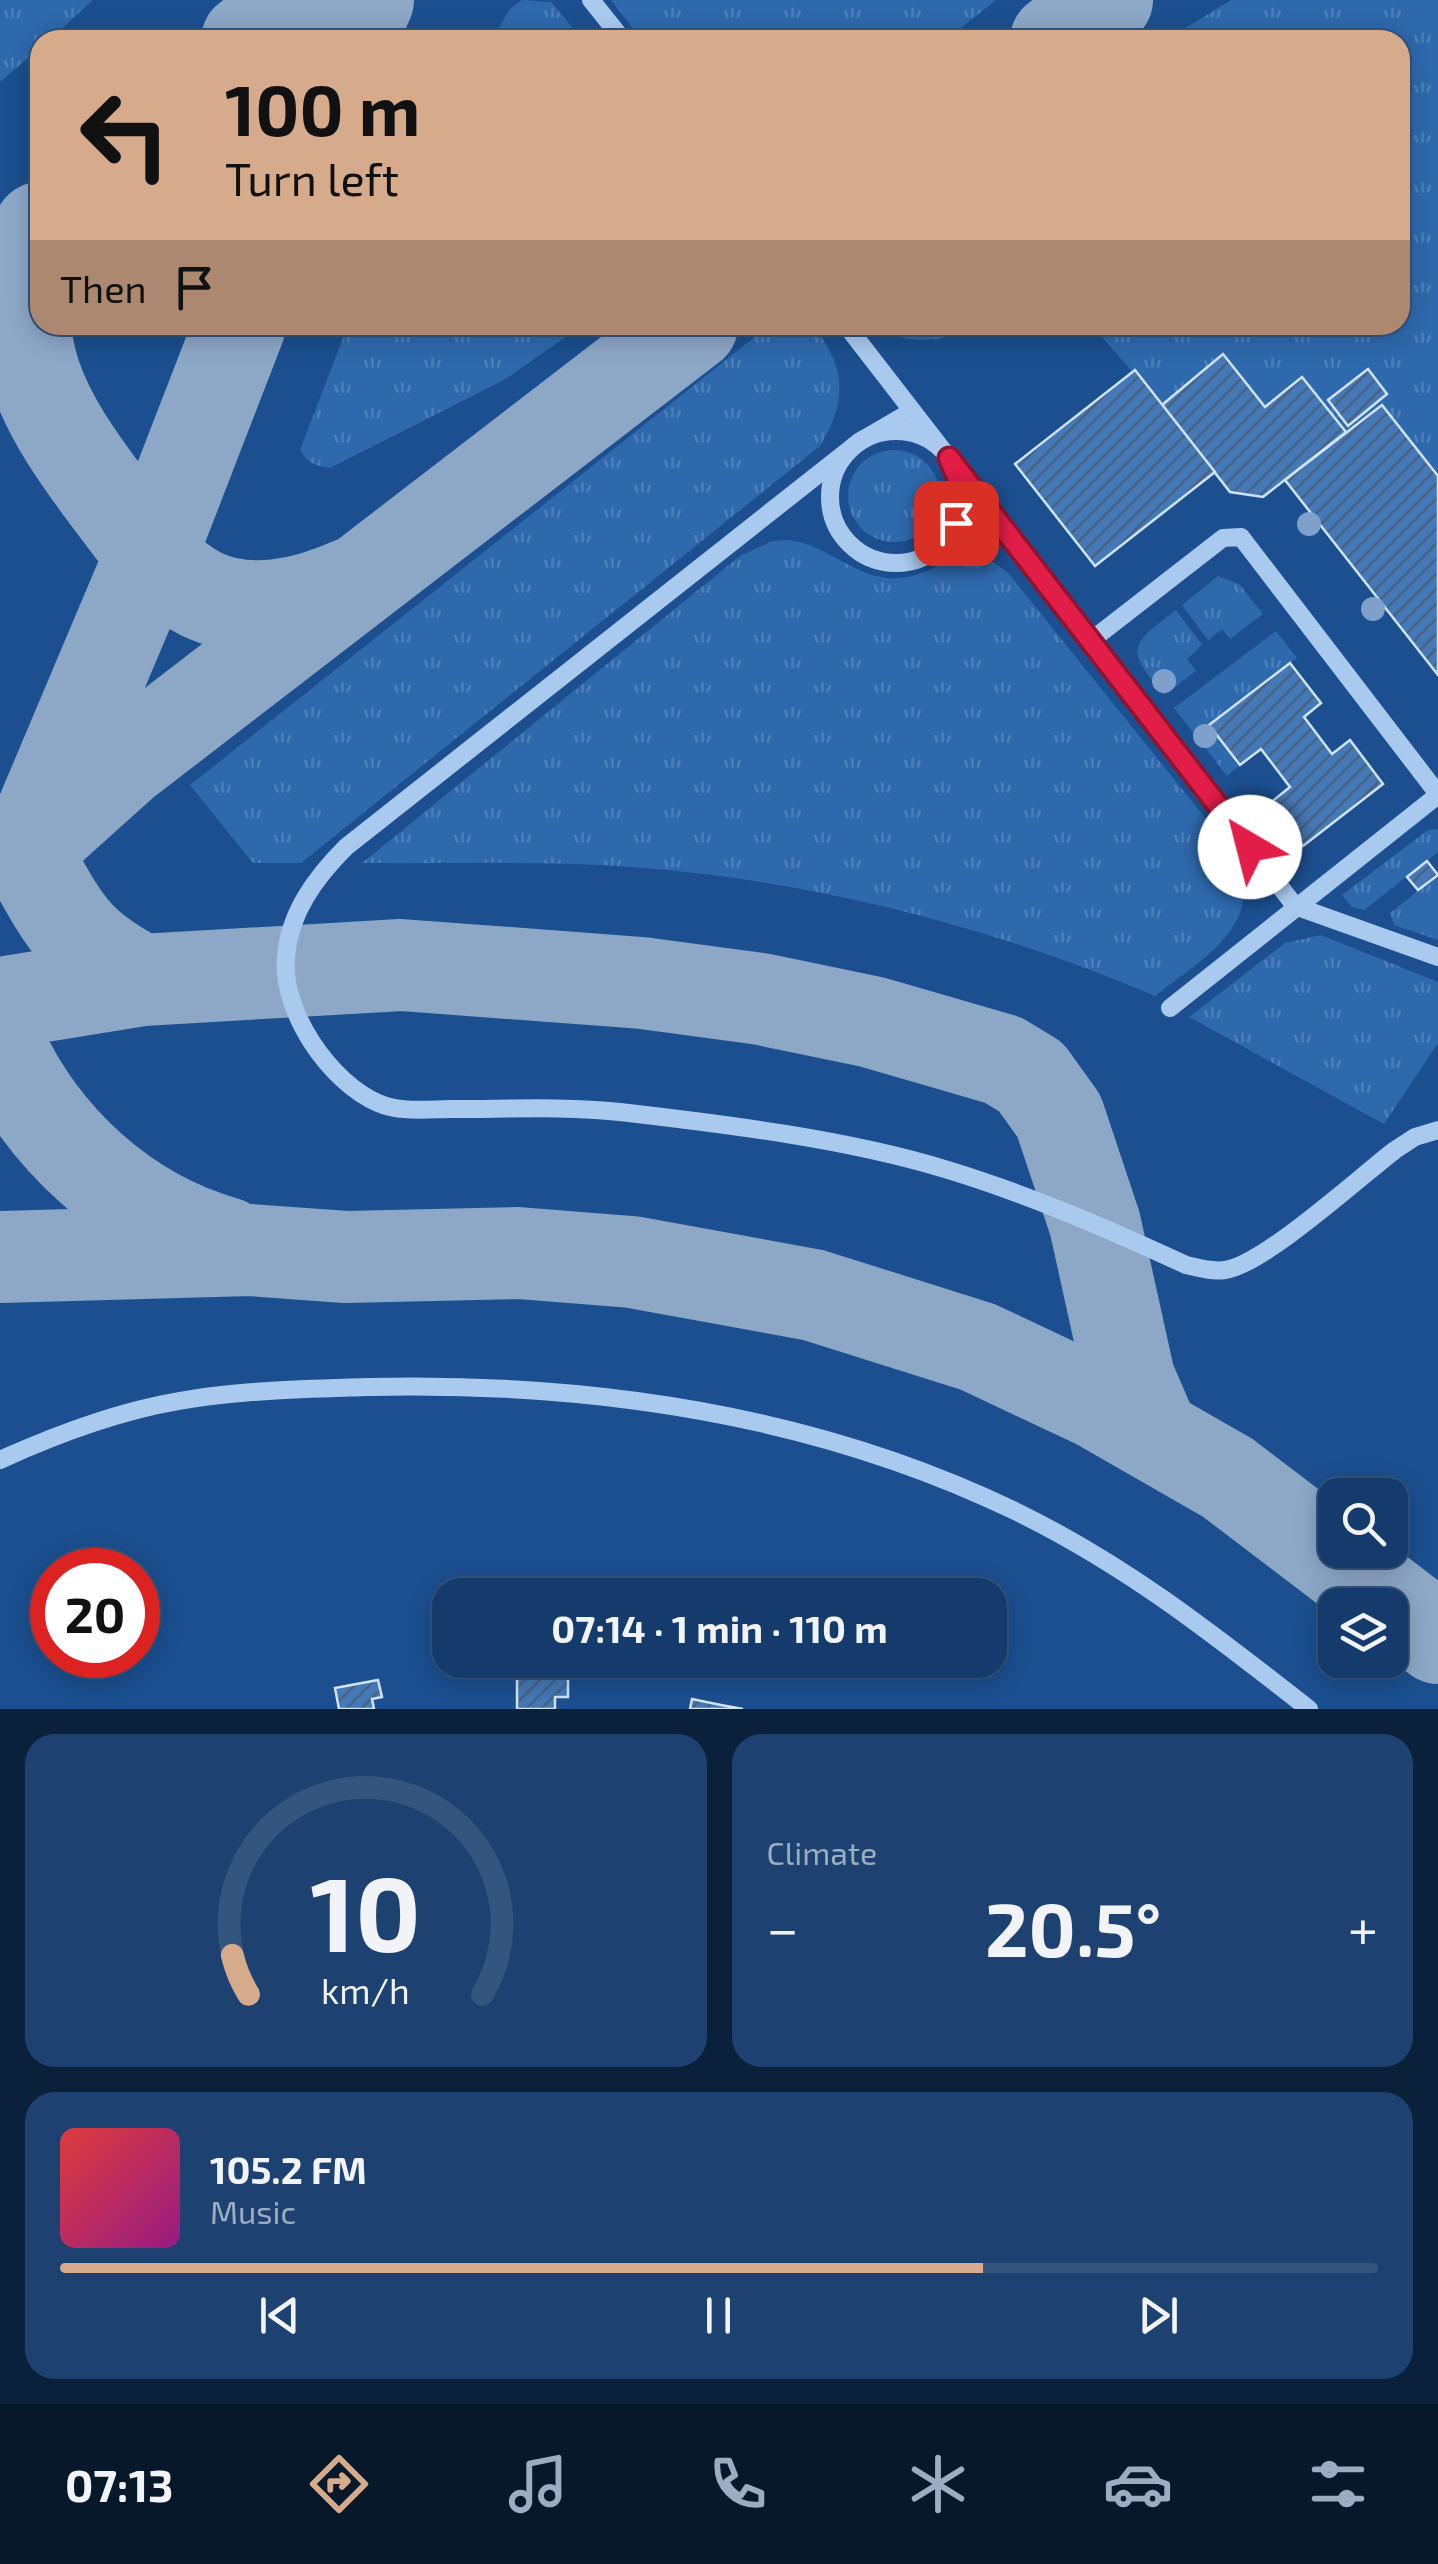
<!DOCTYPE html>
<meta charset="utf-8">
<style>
body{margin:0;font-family:"Exo 2",sans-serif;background:#1d4271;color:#f1f3f6;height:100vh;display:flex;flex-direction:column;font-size:38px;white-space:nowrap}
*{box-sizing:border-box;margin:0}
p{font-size:32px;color:#9dadc1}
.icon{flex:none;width:55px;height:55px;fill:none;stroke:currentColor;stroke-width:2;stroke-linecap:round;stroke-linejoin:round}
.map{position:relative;height:1709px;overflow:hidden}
.sheet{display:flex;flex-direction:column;gap:25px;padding:25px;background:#0b203b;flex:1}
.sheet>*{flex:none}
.top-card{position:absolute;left:30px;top:30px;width:1380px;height:305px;border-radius:30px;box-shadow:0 5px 25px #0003,0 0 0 2px #33557e;background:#d6ab8b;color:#111;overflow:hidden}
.controls{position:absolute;left:1318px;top:1478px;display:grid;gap:20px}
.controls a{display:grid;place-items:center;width:90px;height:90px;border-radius:20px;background:#143b6b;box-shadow:0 5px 25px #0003,0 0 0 2px #33557e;font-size:50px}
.speed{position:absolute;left:30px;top:1548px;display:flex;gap:20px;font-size:50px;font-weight:700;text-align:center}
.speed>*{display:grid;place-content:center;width:130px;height:130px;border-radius:50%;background:#143b6b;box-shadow:0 5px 25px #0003,0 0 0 2px #33557e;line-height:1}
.speed .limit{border:15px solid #d22;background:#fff;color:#111}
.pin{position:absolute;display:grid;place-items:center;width:85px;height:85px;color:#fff;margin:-42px;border-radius:20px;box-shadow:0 5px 15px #0006}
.me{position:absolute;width:110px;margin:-55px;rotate:323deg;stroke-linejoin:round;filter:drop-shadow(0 0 8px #0008)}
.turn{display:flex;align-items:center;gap:35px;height:210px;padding:0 30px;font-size:45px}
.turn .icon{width:130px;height:130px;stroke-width:2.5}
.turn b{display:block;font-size:70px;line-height:85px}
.then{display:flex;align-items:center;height:95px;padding:0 30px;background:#0003;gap:20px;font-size:38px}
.big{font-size:75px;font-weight:700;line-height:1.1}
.sheet .tile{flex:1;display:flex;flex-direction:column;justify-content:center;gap:15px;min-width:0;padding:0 35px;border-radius:30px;background:#1d4271}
.sheet .dial{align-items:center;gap:0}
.dial svg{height:260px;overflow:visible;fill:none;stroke:#33557e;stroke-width:7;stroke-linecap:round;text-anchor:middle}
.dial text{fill:#f1f3f6;stroke:none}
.song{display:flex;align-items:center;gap:30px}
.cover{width:120px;height:120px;border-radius:15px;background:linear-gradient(135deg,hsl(0 70% 55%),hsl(310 70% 35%))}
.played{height:10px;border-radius:5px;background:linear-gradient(90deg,#d6ab8b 70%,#33557e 70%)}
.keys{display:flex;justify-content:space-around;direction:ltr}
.heat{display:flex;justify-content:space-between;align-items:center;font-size:55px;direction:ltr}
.sheet .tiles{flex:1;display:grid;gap:25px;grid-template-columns:1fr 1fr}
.tile:last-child{grid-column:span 2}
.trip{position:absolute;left:432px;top:1578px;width:575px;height:100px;border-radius:30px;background:#143b6b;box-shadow:0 5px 25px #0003,0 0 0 2px #33557e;font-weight:700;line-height:100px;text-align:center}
.menu{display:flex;height:160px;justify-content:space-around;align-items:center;background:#08182b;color:#9dadc1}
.menu .icon{width:70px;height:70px}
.menu .current{color:#d6ab8b}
.menu b{font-size:45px;color:#f1f3f6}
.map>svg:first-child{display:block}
.grass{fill:url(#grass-tufts)}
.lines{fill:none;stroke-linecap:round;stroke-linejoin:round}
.taxiway{stroke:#8da7c7;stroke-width:92}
.building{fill:url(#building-hatch);stroke:#cfe3fa;stroke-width:2.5}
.minor{stroke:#a9c9ee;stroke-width:18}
.tree{fill:#7ea0ca}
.route-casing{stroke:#92132f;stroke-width:25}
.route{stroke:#e11d48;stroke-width:18}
</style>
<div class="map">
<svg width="1438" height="1709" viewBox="0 0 1438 1709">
<defs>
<pattern id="grass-tufts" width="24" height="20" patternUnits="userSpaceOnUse" patternTransform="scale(2.5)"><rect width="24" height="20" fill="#2e69ad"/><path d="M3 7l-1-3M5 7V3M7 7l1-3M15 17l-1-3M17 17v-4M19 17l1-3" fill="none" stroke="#4d80b9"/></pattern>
<pattern id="building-hatch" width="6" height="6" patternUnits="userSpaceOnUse" patternTransform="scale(2.5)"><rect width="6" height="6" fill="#4478b7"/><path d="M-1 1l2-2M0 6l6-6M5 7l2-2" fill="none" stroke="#486282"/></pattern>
</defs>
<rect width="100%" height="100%" fill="#1b4f8f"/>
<!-- grass -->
<g class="grass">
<path d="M0 0H93L49 40H40V48L0 82Z"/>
<path d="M522 0 551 2 583 40H492L509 10Z"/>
<path d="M611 0H996L946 40H642Z"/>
<path d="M1231 0H1438V476L1382 405 1346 432 1302 377 1265 407 1162 405 1091 325H1400V40H1166Z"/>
<path d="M348 325H583L504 380 330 468C315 466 308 463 300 450Z"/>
<path d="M770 325H813C846 368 848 399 820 446L301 863H253L190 785Z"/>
<path d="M869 325H973C938 346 905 344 869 325Z"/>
<circle cx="894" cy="496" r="46"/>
<path d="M789 540C830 545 857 582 900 578 946 574 961 532 1009 574L1235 855C1268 924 1202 959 1155 996 1008 933 846 890 687 872 580 859 469 864 362 863L740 556 772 541Z"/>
<path d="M1218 576 1239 584 1263 614 1230 639 1222 629 1208 640 1182 605Z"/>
<path d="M1176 610 1202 645 1187 659 1196 671 1164 695C1126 648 1128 647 1176 610Z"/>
<path d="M1276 631 1297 658 1210 724 1240 765 1227 776 1174 708Z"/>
<path d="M1438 829V852L1364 910 1352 907 1342 895 1428 830Z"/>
<path d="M1438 875V940L1394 925 1390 913Z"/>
<path d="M1321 935 1438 982V1043L1384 1124 1189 1017 1285 943Z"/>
</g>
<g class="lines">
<!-- taxiway -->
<g class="taxiway">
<path d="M247 40 296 0"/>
<path d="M351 40 368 0"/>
<path d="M1056 40 1107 0"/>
<path d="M40 228C0 344 43 412 111 502 137 536 162 575 201 594 248 617 305 604 350 584"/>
<path d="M37 825 151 555 240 325"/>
<path d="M142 980C72 945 62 917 25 851L124 762 692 325"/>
<path d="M0 1003 142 980 401 965 642 983 761 999 872 1022 1003 1060 1031 1077 1059 1116 1095 1224 1129 1378 1153 1434"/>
<path d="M0 1045C43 1139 126 1215 226 1243"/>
<path d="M0 1257 250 1250 346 1257 518 1253 632 1262 813 1295 978 1347 1099 1404 1228 1478 1438 1638"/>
</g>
</g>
<!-- building -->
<g class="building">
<path d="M1223 354 1265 407 1302 377 1346 432 1263 497 1230 492 1162 405Z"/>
<path d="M1368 369 1387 394 1348 426 1328 400Z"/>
<path d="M1135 370 1215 472 1095 566 1015 464Z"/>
<path d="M1382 405 1438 476V675L1285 480Z"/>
<path d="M1290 663 1321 703 1304 717 1332 754 1350 740 1383 784 1303 846 1270 803 1290 787 1261 749 1240 765 1209 725Z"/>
<path d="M1427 861 1438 875 1418 890 1407 877Z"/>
<path d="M517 1673 568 1674V1697H555V1709H517Z"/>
<path d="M378 1680 382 1697 372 1699 374 1709H339L335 1688Z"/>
<path d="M692 1699 721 1705 743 1709H690Z"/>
</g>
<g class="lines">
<!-- minor -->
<g class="minor">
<path d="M591 0 623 40"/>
<path d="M846 325 1295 906 1438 957"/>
<path d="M912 411 859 442 346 847C316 877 289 913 286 957 281 1012 330 1082 378 1103 400 1113 430 1109 453 1109 508 1109 565 1106 620 1112 724 1124 848 1139 948 1170 1030 1195 1108 1229 1186 1265 1199 1268 1212 1272 1225 1270 1263 1265 1360 1177 1395 1150L1415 1137 1438 1130"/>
<circle cx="896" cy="497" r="66"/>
<path d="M1093 639 1223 538 1241 537 1438 794"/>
<path d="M1170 1008 1438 795"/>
<path d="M0 1460C55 1435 120 1411 179 1401 241 1390 305 1389 368 1387 589 1382 814 1414 1015 1511 1126 1565 1213 1634 1309 1709"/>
</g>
</g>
<!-- trees -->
<g class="tree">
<circle cx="1309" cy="524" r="12"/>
<circle cx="1373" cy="609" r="12"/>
<circle cx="1164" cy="681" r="12"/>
<circle cx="1205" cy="736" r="12"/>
<circle cx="1273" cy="823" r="12"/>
<circle cx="1287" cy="845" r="12"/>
</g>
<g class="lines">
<defs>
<path id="route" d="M956 523 962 489 949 458 1250 847"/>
</defs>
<!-- route casing -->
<use href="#route" class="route-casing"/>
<!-- route -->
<use href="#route" class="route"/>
</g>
</svg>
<div class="controls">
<a><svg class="icon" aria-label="search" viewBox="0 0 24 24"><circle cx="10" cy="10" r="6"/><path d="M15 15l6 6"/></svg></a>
<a><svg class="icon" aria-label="layers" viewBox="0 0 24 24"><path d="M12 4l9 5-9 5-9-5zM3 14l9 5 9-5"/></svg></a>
</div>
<div class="speed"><div class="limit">20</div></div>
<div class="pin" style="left:956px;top:523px;background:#d93025"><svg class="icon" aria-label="arrive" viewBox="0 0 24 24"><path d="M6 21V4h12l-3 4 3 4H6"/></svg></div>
<svg class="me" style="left:1250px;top:847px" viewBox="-20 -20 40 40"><circle r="19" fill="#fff"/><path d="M0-13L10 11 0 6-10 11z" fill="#e11d48"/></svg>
<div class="trip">07:14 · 1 min · 110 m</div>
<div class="top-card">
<div class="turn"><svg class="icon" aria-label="left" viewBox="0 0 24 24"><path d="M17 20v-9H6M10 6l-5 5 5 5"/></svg><div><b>100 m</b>Turn left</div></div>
<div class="then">Then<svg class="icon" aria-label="arrive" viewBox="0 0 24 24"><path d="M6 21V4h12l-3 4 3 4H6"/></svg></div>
</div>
</div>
<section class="sheet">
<div class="tiles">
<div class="tile dial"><svg viewBox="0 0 100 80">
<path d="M14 69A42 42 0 1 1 86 69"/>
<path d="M14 69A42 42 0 0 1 9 57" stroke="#d6ab8b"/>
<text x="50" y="56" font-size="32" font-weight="700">10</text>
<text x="50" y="72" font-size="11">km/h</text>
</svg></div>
<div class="tile"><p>Climate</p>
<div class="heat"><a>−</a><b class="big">20.5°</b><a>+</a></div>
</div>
<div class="tile">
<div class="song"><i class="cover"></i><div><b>105.2 FM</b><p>Music</p></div></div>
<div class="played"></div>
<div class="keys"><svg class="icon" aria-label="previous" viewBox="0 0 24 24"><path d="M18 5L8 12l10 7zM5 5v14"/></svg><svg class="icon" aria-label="pause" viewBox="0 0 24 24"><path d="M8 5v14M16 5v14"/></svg><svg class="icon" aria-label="next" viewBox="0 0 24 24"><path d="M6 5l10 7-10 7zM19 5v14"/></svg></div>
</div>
</div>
</section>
<nav class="menu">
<b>07:13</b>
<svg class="icon current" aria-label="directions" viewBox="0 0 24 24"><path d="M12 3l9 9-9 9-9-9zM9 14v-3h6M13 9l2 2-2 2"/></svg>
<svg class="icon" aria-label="music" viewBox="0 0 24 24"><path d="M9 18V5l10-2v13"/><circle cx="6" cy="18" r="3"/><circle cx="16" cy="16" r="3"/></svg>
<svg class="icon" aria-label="phone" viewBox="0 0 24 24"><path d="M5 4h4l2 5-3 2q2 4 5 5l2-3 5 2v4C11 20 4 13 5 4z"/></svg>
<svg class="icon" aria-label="climate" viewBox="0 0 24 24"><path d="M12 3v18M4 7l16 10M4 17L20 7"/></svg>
<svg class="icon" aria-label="car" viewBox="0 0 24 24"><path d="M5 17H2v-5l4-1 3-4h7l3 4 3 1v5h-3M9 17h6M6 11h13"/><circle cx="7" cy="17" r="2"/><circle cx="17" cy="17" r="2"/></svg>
<svg class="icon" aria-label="filters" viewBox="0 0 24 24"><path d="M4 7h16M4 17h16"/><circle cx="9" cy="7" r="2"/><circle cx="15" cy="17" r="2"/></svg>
</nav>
